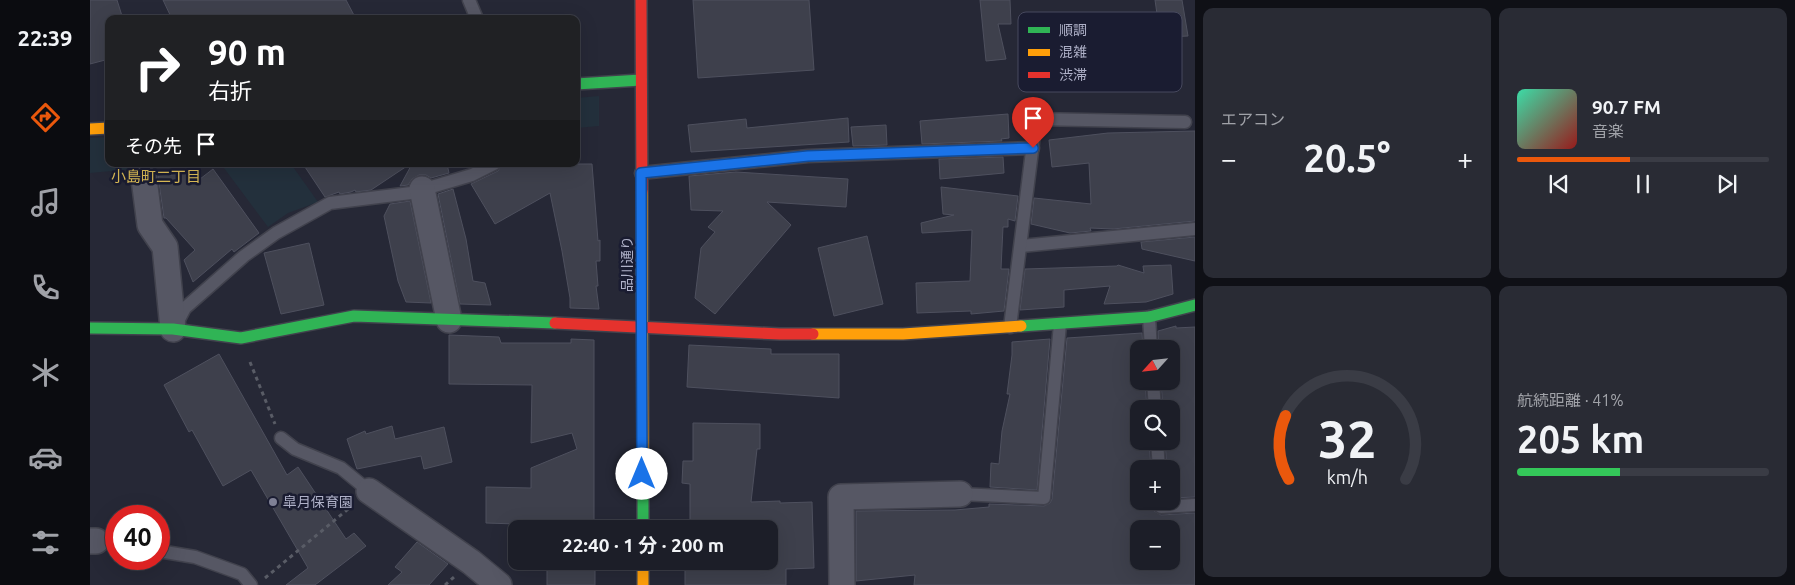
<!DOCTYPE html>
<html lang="ja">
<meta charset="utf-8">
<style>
body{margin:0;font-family:Ubuntu,"Noto Sans JP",sans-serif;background:#292b34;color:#f1f3f6;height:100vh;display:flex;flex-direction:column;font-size:19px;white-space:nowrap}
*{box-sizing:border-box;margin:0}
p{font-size:16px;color:#a0a2a8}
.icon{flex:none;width:28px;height:28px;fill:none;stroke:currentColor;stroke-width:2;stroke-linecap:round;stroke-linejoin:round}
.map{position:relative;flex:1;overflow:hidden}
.drawer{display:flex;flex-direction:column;gap:8px;padding:8px;background:#0f1016;width:600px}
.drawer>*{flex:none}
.guide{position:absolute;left:15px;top:15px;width:475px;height:152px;border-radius:10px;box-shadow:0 5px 20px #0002,0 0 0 1px #3a3c45;background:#202124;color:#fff;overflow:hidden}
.needle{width:32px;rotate:243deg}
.buttons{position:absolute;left:1040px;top:340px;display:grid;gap:10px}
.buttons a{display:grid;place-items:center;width:50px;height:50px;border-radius:10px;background:#1c1e28;box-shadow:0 5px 20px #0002,0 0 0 1px #3a3c45;font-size:25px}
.speed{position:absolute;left:15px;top:505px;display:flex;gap:10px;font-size:25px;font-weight:700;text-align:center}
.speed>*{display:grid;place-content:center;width:65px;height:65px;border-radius:50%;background:#1c1e28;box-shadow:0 5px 20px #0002,0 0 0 1px #3a3c45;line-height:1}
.speed .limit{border:8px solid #d22;background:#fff;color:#111}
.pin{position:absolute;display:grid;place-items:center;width:42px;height:42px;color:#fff;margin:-51px -21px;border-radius:50% 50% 50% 0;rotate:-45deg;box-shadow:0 0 5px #0007}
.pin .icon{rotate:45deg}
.me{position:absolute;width:55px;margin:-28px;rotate:0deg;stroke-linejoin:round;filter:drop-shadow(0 0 4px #0008)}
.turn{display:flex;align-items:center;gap:18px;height:105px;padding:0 20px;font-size:22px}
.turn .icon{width:65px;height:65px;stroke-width:2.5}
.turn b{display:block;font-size:35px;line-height:42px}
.then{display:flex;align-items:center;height:48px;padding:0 20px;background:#0003;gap:10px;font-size:19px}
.big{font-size:38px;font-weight:700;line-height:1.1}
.drawer .card{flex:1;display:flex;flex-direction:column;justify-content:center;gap:8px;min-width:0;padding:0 18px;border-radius:10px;background:#292b34}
.drawer .dial{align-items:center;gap:0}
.dial svg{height:130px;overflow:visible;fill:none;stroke:#3a3c45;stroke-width:7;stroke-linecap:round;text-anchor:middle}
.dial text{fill:#f1f3f6;stroke:none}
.song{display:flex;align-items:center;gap:15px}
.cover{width:60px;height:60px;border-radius:8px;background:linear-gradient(135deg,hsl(160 70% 55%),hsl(0 70% 35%))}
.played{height:5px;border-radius:2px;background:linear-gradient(90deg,#ea580c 45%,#3a3c45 45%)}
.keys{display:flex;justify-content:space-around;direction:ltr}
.heat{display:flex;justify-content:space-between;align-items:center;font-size:28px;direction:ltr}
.charge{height:8px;border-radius:4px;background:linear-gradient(90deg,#34c759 41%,#3a3c45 0)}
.drawer .tiles{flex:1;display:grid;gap:8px;grid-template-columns:repeat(2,1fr)}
.trip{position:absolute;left:418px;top:520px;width:270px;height:50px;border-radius:10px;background:#1c1e28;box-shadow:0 5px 20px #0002,0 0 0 1px #3a3c45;font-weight:700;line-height:50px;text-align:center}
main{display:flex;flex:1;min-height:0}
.tabs{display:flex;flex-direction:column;width:90px;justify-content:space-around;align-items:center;background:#0b0c10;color:#a0a2a8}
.tabs .icon{width:35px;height:35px}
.tabs .on{color:#ea580c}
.tabs b{font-size:22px;color:#f1f3f6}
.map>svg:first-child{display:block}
.green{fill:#23303c}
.building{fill:#3e404c;stroke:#4e505e;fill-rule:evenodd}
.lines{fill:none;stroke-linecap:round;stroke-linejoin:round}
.lane-casing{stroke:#41424d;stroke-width:15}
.street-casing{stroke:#41424d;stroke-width:28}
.fast-casing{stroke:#41424d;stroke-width:14}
.slow-casing{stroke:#41424d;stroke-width:14}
.jam-casing{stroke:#41424d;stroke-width:14}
.path{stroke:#595c66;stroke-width:3;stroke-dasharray:4 4;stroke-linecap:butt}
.lane{stroke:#565764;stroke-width:12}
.street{stroke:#565764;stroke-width:25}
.fast{stroke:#30b455;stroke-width:11}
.slow{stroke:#ff9f0a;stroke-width:11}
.jam{stroke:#e5322d;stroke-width:11}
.route-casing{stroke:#114b97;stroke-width:12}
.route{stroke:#1a73e8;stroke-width:9}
.poi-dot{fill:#7f8195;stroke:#1a1c31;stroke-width:2}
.labels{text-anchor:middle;stroke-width:5;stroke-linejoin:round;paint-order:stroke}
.street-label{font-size:14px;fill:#afb1c8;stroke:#1a1c31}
.poi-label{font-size:14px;fill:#afb1c8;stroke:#1a1c31;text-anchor:start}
.neighbourhood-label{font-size:15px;fill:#dcbc56;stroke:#1a1c31}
.key{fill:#1a1c31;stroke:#47495e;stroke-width:1}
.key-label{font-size:14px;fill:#afb1c8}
</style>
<main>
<nav class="tabs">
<b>22:39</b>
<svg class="icon on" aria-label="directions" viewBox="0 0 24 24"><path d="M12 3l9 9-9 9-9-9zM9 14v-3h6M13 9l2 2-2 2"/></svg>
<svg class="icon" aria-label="music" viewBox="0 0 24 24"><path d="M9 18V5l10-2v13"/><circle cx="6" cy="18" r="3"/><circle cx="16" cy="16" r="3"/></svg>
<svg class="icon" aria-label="phone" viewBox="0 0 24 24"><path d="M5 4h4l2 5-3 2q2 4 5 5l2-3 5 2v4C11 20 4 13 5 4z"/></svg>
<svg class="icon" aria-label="climate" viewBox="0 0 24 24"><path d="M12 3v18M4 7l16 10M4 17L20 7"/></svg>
<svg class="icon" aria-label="car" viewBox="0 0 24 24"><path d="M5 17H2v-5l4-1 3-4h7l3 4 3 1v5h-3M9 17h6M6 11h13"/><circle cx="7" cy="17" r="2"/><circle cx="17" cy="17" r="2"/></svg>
<svg class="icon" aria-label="filters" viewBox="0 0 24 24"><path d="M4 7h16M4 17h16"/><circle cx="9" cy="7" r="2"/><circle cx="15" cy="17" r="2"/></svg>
</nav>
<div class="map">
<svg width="1105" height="585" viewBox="0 0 1105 585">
<rect width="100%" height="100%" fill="#262836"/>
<!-- green -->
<g class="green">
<path d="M509 96V126L486 128V98Z"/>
<path d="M19 137V164H97L0 173V138Z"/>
<path d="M167 164H201L228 202 198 213 178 227 134 168Z"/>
</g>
<!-- building -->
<g class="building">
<path d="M0 0H27L33 19H19V59L0 64Z"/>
<path d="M73 0H256L266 19H82Z"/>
<path d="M603 0H719L724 70 608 78Z"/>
<path d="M890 0H920L921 24H908L916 59 896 61Z"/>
<path d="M1065 0H1092L1098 36 1077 37 1067 14Z"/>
<path d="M918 114 919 138 911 139 912 141 832 144 830 121Z"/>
<path d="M758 118 759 142 601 152 598 125 656 119 657 128Z"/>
<path d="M796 125 797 145 763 146 761 127Z"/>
<path d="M1105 131V221L1023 229 1000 228 1001 231 980 233 941 224 944 198 1001 204 999 163 962 167 959 140 1018 133Z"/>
<path d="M913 157 914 173 850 179 849 159Z"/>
<path d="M213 164H320L281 190 266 192 265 190 261 192 250 194 249 192 235 197Z"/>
<path d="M322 164H357L359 173 341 178 336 175H329L322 179 318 185 310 186Z"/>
<path d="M412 164H502L508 241 510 240V261H506L508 286H506L509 309 480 308V298L472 251 460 193 405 224 381 184 408 171Z"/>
<path d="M123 169 169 233 144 252 142 249 103 282 94 260 105 250 76 218H74L68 176 105 173 110 179Z"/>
<path d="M646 172 758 179 756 207 677 202 701 225 625 314 605 298 611 248 625 232 618 227 633 211 601 210 599 176Z"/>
<path d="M851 187 928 196 925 221 918 219V227H913L911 269H919L914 311 881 314V311L827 313 826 283 880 281 882 230 832 233 831 223 864 215 853 214Z"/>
<path d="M363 189 376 239 383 281 395 283 401 305 370 304 348 194Z"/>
<path d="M320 201 341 303 316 302 308 281 294 216 300 204Z"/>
<path d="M777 236 793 304 744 316 728 248Z"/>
<path d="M1105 237V261L1052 249 1051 242Z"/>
<path d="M219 243 234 305 191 314 174 253Z"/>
<path d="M1028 265 1054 273 1053 266 1081 265 1083 294 1056 302 1014 304 1020 286 974 290V307L930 310 935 269 1027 266Z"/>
<path d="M1086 326V328L1105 327V497L1081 498V469H1077L1075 441H1081V409H1073L1071 381H1081V349H1069L1068 331Z"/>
<path d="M1052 333 1053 349H1049V381H1055L1057 409H1049V441H1059L1061 469H1049V501H1063L1064 511 1071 515 1105 513V585H824L825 575 766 581V511L865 510 899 507V504L954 506 960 503 962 499 977 338ZM1049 529H1081V561H1049Z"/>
<path d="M359 335 409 337 411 343H481V339L504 340V529H456V525L396 523V487L441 488V468L487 449 482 433 441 443 442 385 359 384Z"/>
<path d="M960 339 947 490 900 487 901 463 909 464 912 431 920 394H917L922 355V342Z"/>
<path d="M599 345 681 349V354H749V398L597 387Z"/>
<path d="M129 354 197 475 208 467 256 539 264 533 276 546 225 585H196L218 568 161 470 133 486 102 430 99 432 74 385Z"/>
<path d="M603 423 670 424V449H667L661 502 690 501V503L722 502 724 568 696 569V585H595V561H679V529H600V484L592 483 593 461H603Z"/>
<path d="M302 426 305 439 354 427 362 462 334 469 331 456 267 469 257 439 275 431 276 434Z"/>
<path d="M327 542 358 564 339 585H298L312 572 305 567Z"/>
<rect x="457" y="561" width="48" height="24"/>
</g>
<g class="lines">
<defs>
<g id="lane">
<path d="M379 0 387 19"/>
<path d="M551 173 718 156 943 148"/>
<path d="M931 246 1105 229"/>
<path d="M1059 317 1061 349"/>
<path d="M86 325 95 308 154 256 186 233 240 203 321 193 382 175 404 164"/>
<path d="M920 327 946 119 1095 122"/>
<path d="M1063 381 1065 409"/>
<path d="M191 438 205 449 251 468 279 491"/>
<path d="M1067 441 1069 469"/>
<path d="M870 494 954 498 970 324"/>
<path d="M1071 501V507L1105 505"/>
<path d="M69 551 105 557 152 574 161 585"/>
</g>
<g id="street">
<path d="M54 179 60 225 75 247 83 329"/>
<path d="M332 189 359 320"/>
<path d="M279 491 381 562 409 585"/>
<path d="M0 541H6"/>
<path d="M752 585 751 497 870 494"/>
</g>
<g id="fast">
<path d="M486 84 551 80"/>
<path d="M931 326 1059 317 1105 305"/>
<path d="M0 328 83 329 151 338 264 316 465 323"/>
<path d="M553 454V529"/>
</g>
<g id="slow">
<path d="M0 129 19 128"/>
<path d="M552 192 553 454"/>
<path d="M723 334H813L931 326"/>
<path d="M553 561V585"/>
</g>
<g id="jam">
<path d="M551 0 552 192"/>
<path d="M465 323 690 334H723"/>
</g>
</defs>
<!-- lane casing -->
<use href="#lane" class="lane-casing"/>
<!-- street casing -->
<use href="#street" class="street-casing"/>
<!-- fast casing -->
<use href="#fast" class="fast-casing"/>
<!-- slow casing -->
<use href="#slow" class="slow-casing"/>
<!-- jam casing -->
<use href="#jam" class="jam-casing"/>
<!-- path -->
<g class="path">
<path d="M160 362 185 424"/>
<path d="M175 578 263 505"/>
<path d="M355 585 364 577"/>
</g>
<!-- lane -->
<use href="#lane" class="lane"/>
<!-- street -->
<use href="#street" class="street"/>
<!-- fast -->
<use href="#fast" class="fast"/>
<!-- slow -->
<use href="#slow" class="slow"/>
<!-- jam -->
<use href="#jam" class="jam"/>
</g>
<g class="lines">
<defs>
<path id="route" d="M552 474 551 173 718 156 943 148"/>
</defs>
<!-- route casing -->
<use href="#route" class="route-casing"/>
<!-- route -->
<use href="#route" class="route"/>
</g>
<!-- markers -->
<circle class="poi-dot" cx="183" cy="502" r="5"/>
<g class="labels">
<!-- street labels -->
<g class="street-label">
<text transform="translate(537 264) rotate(-90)" y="5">品川通り</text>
</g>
<!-- poi labels -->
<g class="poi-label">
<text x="193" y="507">皐月保育園</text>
</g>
<!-- neighbourhood labels -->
<g class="neighbourhood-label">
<text x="66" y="182">小島町二丁目</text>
</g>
</g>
<!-- legend -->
<rect x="928" y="12" width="164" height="80" rx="8" class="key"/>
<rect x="938" y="27" width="22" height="6" fill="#30b455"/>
<rect x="938" y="49" width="22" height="7" fill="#ff9f0a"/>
<rect x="938" y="72" width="22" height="6" fill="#e5322d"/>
<g class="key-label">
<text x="969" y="35">順調</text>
<text x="969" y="57">混雑</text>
<text x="969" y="80">渋滞</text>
</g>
</svg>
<div class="buttons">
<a><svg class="needle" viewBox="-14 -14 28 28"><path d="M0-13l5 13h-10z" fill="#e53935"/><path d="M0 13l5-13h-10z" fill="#a0a2a8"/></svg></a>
<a><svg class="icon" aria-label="search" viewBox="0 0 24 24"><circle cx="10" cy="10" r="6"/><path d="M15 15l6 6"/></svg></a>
<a>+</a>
<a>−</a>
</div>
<div class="speed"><div class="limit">40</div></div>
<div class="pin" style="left:943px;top:148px;background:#d93025"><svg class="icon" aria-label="arrive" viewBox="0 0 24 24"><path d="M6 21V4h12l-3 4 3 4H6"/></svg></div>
<svg class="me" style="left:552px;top:474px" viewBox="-20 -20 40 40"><circle r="19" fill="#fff"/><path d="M0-13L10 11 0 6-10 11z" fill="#1a73e8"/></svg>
<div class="trip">22:40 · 1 分 · 200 m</div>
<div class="guide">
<div class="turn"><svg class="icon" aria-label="right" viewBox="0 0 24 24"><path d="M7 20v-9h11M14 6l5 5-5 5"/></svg><div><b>90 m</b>右折</div></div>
<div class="then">その先<svg class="icon" aria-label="arrive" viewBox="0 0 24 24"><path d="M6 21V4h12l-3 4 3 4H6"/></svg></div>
</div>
</div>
<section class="drawer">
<div class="tiles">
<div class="card"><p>エアコン</p>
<div class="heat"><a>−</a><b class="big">20.5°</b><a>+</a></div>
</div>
<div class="card">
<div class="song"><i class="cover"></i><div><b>90.7 FM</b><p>音楽</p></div></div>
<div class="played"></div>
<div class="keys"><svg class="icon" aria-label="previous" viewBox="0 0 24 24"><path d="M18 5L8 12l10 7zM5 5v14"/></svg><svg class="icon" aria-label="pause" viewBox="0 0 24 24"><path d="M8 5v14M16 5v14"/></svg><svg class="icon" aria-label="next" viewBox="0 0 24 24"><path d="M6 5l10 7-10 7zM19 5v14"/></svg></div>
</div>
<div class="card dial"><svg viewBox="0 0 100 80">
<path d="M14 69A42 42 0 1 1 86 69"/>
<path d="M14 69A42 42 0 0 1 12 30" stroke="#ea580c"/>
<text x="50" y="56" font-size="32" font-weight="700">32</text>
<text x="50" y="72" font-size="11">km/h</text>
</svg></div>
<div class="card"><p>航続距離 · 41%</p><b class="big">205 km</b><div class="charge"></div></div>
</div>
</section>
</main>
